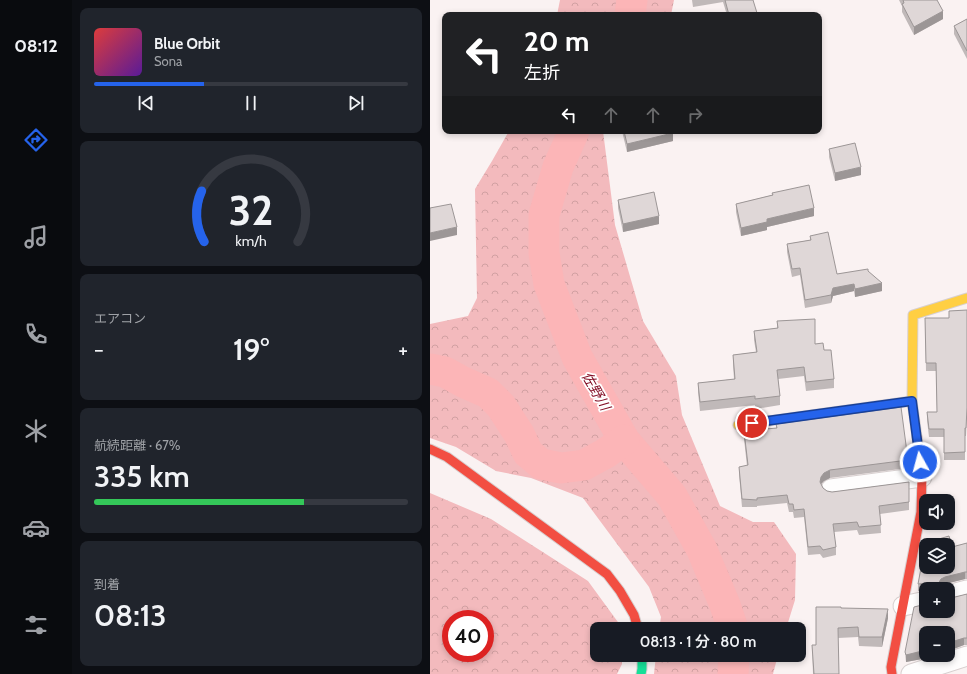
<!DOCTYPE html>
<html lang="ja">
<meta charset="utf-8">
<style>
body{margin:0;font-family:Cabin,"Noto Sans JP",sans-serif;background:#20242c;color:#f1f3f6;height:100vh;display:flex;flex-direction:column;font-size:15px;white-space:nowrap}
*{box-sizing:border-box;margin:0}
p{font-size:13px;color:#9ea1a6}
.icon{flex:none;width:22px;height:22px;fill:none;stroke:currentColor;stroke-width:2;stroke-linecap:round;stroke-linejoin:round}
.map{position:relative;flex:1;overflow:hidden}
.side{display:flex;flex-direction:column;gap:8px;padding:8px;background:#0d0f14;width:358px}
.side>*{flex:none}
.banner{position:absolute;left:12px;top:12px;width:380px;height:122px;border-radius:8px;box-shadow:0 2px 6px #0003;background:#202124;color:#fff;overflow:hidden}
.buttons{position:absolute;left:489px;top:494px;display:grid;gap:8px}
.buttons a{display:grid;place-items:center;width:36px;height:36px;border-radius:8px;background:#171b24;box-shadow:0 2px 6px #0003;font-size:20px}
.speed{position:absolute;left:12px;top:610px;display:flex;gap:8px;font-size:20px;font-weight:700;text-align:center}
.speed>*{display:grid;place-content:center;width:52px;height:52px;border-radius:50%;background:#171b24;box-shadow:0 2px 6px #0003;line-height:1}
.speed .limit{border:6px solid #d22;background:#fff;color:#111}
.pin{position:absolute;display:grid;place-items:center;width:34px;height:34px;color:#fff;margin:-17px;border:2px solid #fff;border-radius:50%;box-shadow:0 1px 4px #0007}
.me{position:absolute;width:44px;margin:-22px;rotate:353deg;stroke-linejoin:round;filter:drop-shadow(0 0 3px #0008)}
.turn{display:flex;align-items:center;gap:14px;height:84px;padding:0 16px;font-size:18px}
.turn .icon{width:52px;height:52px;stroke-width:2.5}
.turn b{display:block;font-size:28px;line-height:34px}
.lanes{display:flex;align-items:center;height:38px;padding:0 16px;background:#0003;justify-content:center;gap:20px;direction:ltr}
.lanes .off{opacity:.35}
.big{font-size:30px;font-weight:600;line-height:1.1}
.side .card{flex:1;display:flex;flex-direction:column;justify-content:center;gap:6px;min-width:0;padding:0 14px;border-radius:8px;background:#20242c}
.side .dial{align-items:center;gap:0}
.dial svg{height:104px;overflow:visible;fill:none;stroke:#363941;stroke-width:7;stroke-linecap:round;text-anchor:middle}
.dial text{fill:#f1f3f6;stroke:none}
.song{display:flex;align-items:center;gap:12px}
.cover{width:48px;height:48px;border-radius:6px;background:linear-gradient(135deg,hsl(0 70% 55%),hsl(270 70% 35%))}
.played{height:4px;border-radius:2px;background:linear-gradient(90deg,#2563eb 35%,#363941 35%)}
.keys{display:flex;justify-content:space-around;direction:ltr}
.heat{display:flex;justify-content:space-between;align-items:center;font-size:22px;direction:ltr}
.charge{height:6px;border-radius:3px;background:linear-gradient(90deg,#34c759 67%,#363941 0)}
.trip{position:absolute;left:160px;top:622px;width:216px;height:40px;border-radius:8px;background:#171b24;box-shadow:0 2px 6px #0003;font-weight:600;line-height:40px;text-align:center}
main{display:flex;flex:1;min-height:0}
.dock{display:flex;flex-direction:column;width:72px;justify-content:space-around;align-items:center;background:#090b0e;color:#9ea1a6}
.dock .icon{width:28px;height:28px}
.dock .on{color:#2563eb}
.dock b{font-size:18px;color:#f1f3f6}
.map>svg:first-child{display:block}
.forest{fill:url(#forest-crowns);fill-rule:evenodd}
.lines{fill:none;stroke-linecap:round;stroke-linejoin:round}
.river{stroke:#fcb5b7;stroke-width:31}
.street-casing{stroke:#d7cfcf;stroke-width:21}
.fast-casing{stroke:#d7cfcf;stroke-width:11}
.slow-casing{stroke:#d7cfcf;stroke-width:11}
.jam-casing{stroke:#d7cfcf;stroke-width:11}
.street{stroke:#fefdfd;stroke-width:19}
.fast{stroke:#16e098;stroke-width:9}
.slow{stroke:#ffcf43;stroke-width:9}
.jam{stroke:#f24e42;stroke-width:9}
.wall{fill:#c0b9b9}
.shaded-wall{fill:#9c9696}
.building{fill:#dfd7d7;stroke:#9c9696}
.route-casing{stroke:#184099;stroke-width:10}
.route{stroke:#2563eb;stroke-width:7}
.labels{text-anchor:middle;stroke-width:3.5;stroke-linejoin:round;paint-order:stroke}
.water-label{font-size:14px;font-style:italic;fill:#841027;stroke:#fff}
</style>
<main>
<nav class="dock">
<b>08:12</b>
<svg class="icon on" aria-label="directions" viewBox="0 0 24 24"><path d="M12 3l9 9-9 9-9-9zM9 14v-3h6M13 9l2 2-2 2"/></svg>
<svg class="icon" aria-label="music" viewBox="0 0 24 24"><path d="M9 18V5l10-2v13"/><circle cx="6" cy="18" r="3"/><circle cx="16" cy="16" r="3"/></svg>
<svg class="icon" aria-label="phone" viewBox="0 0 24 24"><path d="M5 4h4l2 5-3 2q2 4 5 5l2-3 5 2v4C11 20 4 13 5 4z"/></svg>
<svg class="icon" aria-label="climate" viewBox="0 0 24 24"><path d="M12 3v18M4 7l16 10M4 17L20 7"/></svg>
<svg class="icon" aria-label="car" viewBox="0 0 24 24"><path d="M5 17H2v-5l4-1 3-4h7l3 4 3 1v5h-3M9 17h6M6 11h13"/><circle cx="7" cy="17" r="2"/><circle cx="17" cy="17" r="2"/></svg>
<svg class="icon" aria-label="filters" viewBox="0 0 24 24"><path d="M4 7h16M4 17h16"/><circle cx="9" cy="7" r="2"/><circle cx="15" cy="17" r="2"/></svg>
</nav>
<section class="side">
<div class="card">
<div class="song"><i class="cover"></i><div><b>Blue Orbit</b><p>Sona</p></div></div>
<div class="played"></div>
<div class="keys"><svg class="icon" aria-label="previous" viewBox="0 0 24 24"><path d="M18 5L8 12l10 7zM5 5v14"/></svg><svg class="icon" aria-label="pause" viewBox="0 0 24 24"><path d="M8 5v14M16 5v14"/></svg><svg class="icon" aria-label="next" viewBox="0 0 24 24"><path d="M6 5l10 7-10 7zM19 5v14"/></svg></div>
</div>
<div class="card dial"><svg viewBox="0 0 100 80">
<path d="M14 69A42 42 0 1 1 86 69"/>
<path d="M14 69A42 42 0 0 1 12 30" stroke="#2563eb"/>
<text x="50" y="56" font-size="32" font-weight="700">32</text>
<text x="50" y="72" font-size="11">km/h</text>
</svg></div>
<div class="card"><p>エアコン</p>
<div class="heat"><a>−</a><b class="big">19°</b><a>+</a></div>
</div>
<div class="card"><p>航続距離 · 67%</p><b class="big">335 km</b><div class="charge"></div></div>
<div class="card"><p>到着</p><b class="big">08:13</b></div>
</section>
<div class="map">
<svg width="537" height="674" viewBox="0 0 537 674">
<defs>
<pattern id="forest-crowns" width="20" height="18" patternUnits="userSpaceOnUse"><rect width="20" height="18" fill="#f3babd"/><path d="M2 6a3 3 0 1 1 6 0M12 15a3 3 0 1 1 6 0" fill="none" stroke="#d1a0a2"/></pattern>
</defs>
<rect width="100%" height="100%" fill="#faf2f2"/>
<!-- forest -->
<g class="forest">
<path d="M130 0H244L241 15H127Z"/>
<path d="M79 131H173L185 225 213 321 246 376 252 415 290 506 323 522H344L366 554 365 600 356 629H229L231 617 219 587 153 498 101 478 66 471 26 447 0 438V324L38 316 47 298 45 189 62 161Z"/>
<path d="M0 493 61 519 158 581 193 629H167V655H192V664L187 674H0ZM21 619H55V653H21Z"/>
<path d="M226 655H348L343 674H224Z"/>
</g>
<g class="lines">
<!-- river -->
<g class="river">
<path d="M200 15 202 0"/>
<path d="M144 131 128 167 114 215V253L119 284 147 357 194 440 242 496 272 550 295 605 303 629"/>
<path d="M0 369 15 372 33 382 58 393 71 406 89 434 98 453 111 464 131 468 154 465 176 453 194 440"/>
<path d="M303 674 304 655"/>
</g>
<defs>
<g id="street">
<path d="M401 489 492 477"/>
<path d="M518 595 537 590"/>
<path d="M473 606 496 601"/>
<path d="M481 674 537 656"/>
</g>
<path id="fast" d="M211 674 212 669V655"/>
<g id="slow">
<path d="M308 425 482 401"/>
<path d="M487 437 482 401 483 315 537 298"/>
</g>
<g id="jam">
<path d="M0 449 17 457 177 574 190 591 204 615 208 629"/>
<path d="M462 674 461 667 491 512 492 477 487 437"/>
</g>
</defs>
<!-- street casing -->
<use href="#street" class="street-casing"/>
<!-- fast casing -->
<use href="#fast" class="fast-casing"/>
<!-- slow casing -->
<use href="#slow" class="slow-casing"/>
<!-- jam casing -->
<use href="#jam" class="jam-casing"/>
<!-- street -->
<use href="#street" class="street"/>
<!-- fast -->
<use href="#fast" class="fast"/>
<!-- slow -->
<use href="#slow" class="slow"/>
<!-- jam -->
<use href="#jam" class="jam"/>
</g>
<!-- wall -->
<g class="wall">
<path d="M262 0H323L327 15H297L293 2 263 7Z"/>
<path d="M469 0H507L513 19 484 35 472 12V6Z"/>
<path d="M537 19V59L524 34V26Z"/>
<path d="M192 131H242L243 141 197 152Z"/>
<path d="M399 149 431 175 405 181 399 157Z"/>
<path d="M342 193 384 216 337 227V230L311 236 306 212V204L342 195Z"/>
<path d="M188 200 229 224 193 232 188 208Z"/>
<path d="M380 236 407 274 438 271 452 291 425 297 424 291 403 296 401 303 375 308 370 275 362 277 357 252V244L380 240Z"/>
<path d="M537 310V416L536 436H535V460H514V437H499L497 420V412H507L506 371H496L495 318H519V311Z"/>
<path d="M347 321 385 344 394 350 404 379V388L376 391 374 376 348 379 350 396V405L325 409V405L270 411 268 392V383L304 379 303 364V355L326 352 324 340V331L347 328Z"/>
<path d="M346 424 478 460V468L400 478 394 481 391 484 393 488 397 491 402 492 479 482V510L450 514 451 533 429 535 427 530 404 532 406 547V555L393 558 390 554 378 555 374 517 364 518 363 512H359L357 503 327 506V507H312L309 474V467L317 466 314 439V431L346 428Z"/>
<path d="M519 536 522 547 537 543V579H535L515 584 511 587 509 589H496V591H488V584L494 552H496V567H518V545H502V541Z"/>
<path d="M537 594V645H534L518 651V633L496 655H504L492 659 476 662 475 652 521 598Z"/>
<path d="M411 608 458 618 452 647 429 646 428 637 408 638 409 674H383L382 645H386Z"/>
</g>
<!-- shaded-wall -->
<g class="shaded-wall">
<path d="M513 11V19L484 35V27Z"/>
<path d="M327 13V15H320Z"/>
<path d="M243 133V141L197 152V144Z"/>
<path d="M431 167V175L405 181V173Z"/>
<path d="M384 208V216L337 227V230L311 236V228L337 219Z"/>
<path d="M229 216V224L193 232V224Z"/>
<path d="M27 227V235L0 241V233Z"/>
<path d="M452 283V291L425 297V289Z"/>
<path d="M424 284V291L403 296 401 303V295L403 288Z"/>
<path d="M400 470V478L394 481 391 484 390 482 391 477 394 473Z"/>
<path d="M535 572V579L515 584 511 587 509 589H508V584L511 579 515 577Z"/>
<path d="M458 609V618L452 647V637Z"/>
<path d="M534 638V645L518 651V643Z"/>
<path d="M496 650V655H504L492 659 476 662V655Z"/>
</g>
<!-- building -->
<g class="building">
<path d="M295 0H323L327 13 320 15H299Z"/>
<path d="M473 0H507L513 11 484 27 472 4 474 3Z"/>
<path d="M537 19V51L524 26Z"/>
<path d="M194 131H242L243 133 197 144Z"/>
<path d="M425 143 431 167 405 173 399 149Z"/>
<path d="M379 185 384 208 337 219V222L311 228 306 204 343 195 342 193Z"/>
<path d="M224 192 229 216 193 224 188 200Z"/>
<path d="M21 204 27 227 0 233V208Z"/>
<path d="M398 232 407 274 438 269V271L452 283 425 289 424 284 403 288 401 295 375 300 370 268 362 269 357 244 381 240 380 236Z"/>
<path d="M537 310V408L536 428H535V452L514 453V429H499L497 412H507L506 363H496L495 318H519V311Z"/>
<path d="M385 319V344L393 343 394 350H401L404 379 376 382 374 367 347 370 350 396 325 399V396L270 402 268 383 305 379 303 355 327 352 324 331 348 328 347 321Z"/>
<path d="M471 407 478 460 400 470 394 473 391 477 390 482 393 488 397 491 402 492 479 482V502L449 506 451 525 429 527 427 522 403 524 406 547 393 550 390 546 378 547 374 509 364 510 363 504H359L357 495 327 498V500L312 499 309 467 318 465 314 431 347 428 346 424Z"/>
<path d="M519 536 522 547 537 543V572H535L515 577 511 579 508 584V589H506L504 586 499 583 488 584 494 552H496V567H518V545H503L502 541Z"/>
<path d="M537 594V638H534L518 643V633H496V650L476 655 475 652 484 607 496 604V611H518V598H521Z"/>
<path d="M386 607H411V608L458 609 452 637H429L428 627 408 628 409 674H384L382 645H386Z"/>
</g>
<g class="lines">
<defs>
<path id="route" d="M322 423 482 401 490 462"/>
</defs>
<!-- route casing -->
<use href="#route" class="route-casing"/>
<!-- route -->
<use href="#route" class="route"/>
</g>
<g class="labels">
<!-- water labels -->
<g class="water-label">
<text transform="translate(166 391) rotate(60)" y="5">佐野川</text>
</g>
</g>
</svg>
<div class="buttons">
<a><svg class="icon" aria-label="sound" viewBox="0 0 24 24"><path d="M4 9h4l5-4v14l-5-4H4zM17 9q2 3 0 6"/></svg></a>
<a><svg class="icon" aria-label="layers" viewBox="0 0 24 24"><path d="M12 4l9 5-9 5-9-5zM3 14l9 5 9-5"/></svg></a>
<a>+</a>
<a>−</a>
</div>
<div class="speed"><div class="limit">40</div></div>
<div class="pin" style="left:322px;top:423px;background:#d93025"><svg class="icon" aria-label="arrive" viewBox="0 0 24 24"><path d="M6 21V4h12l-3 4 3 4H6"/></svg></div>
<svg class="me" style="left:490px;top:462px" viewBox="-20 -20 40 40"><circle r="17" fill="#2563eb" stroke="#fff" stroke-width="3"/><path d="M0-11L8 9 0 5-8 9z" fill="#fff"/></svg>
<div class="trip">08:13 · 1 分 · 80 m</div>
<div class="banner">
<div class="turn"><svg class="icon" aria-label="left" viewBox="0 0 24 24"><path d="M17 20v-9H6M10 6l-5 5 5 5"/></svg><div><b>20 m</b>左折</div></div>
<div class="lanes"><svg class="icon" aria-label="left" viewBox="0 0 24 24"><path d="M17 20v-9H6M10 6l-5 5 5 5"/></svg><svg class="icon off" aria-label="ahead" viewBox="0 0 24 24"><path d="M12 20V5M6 11l6-6 6 6"/></svg><svg class="icon off" aria-label="ahead" viewBox="0 0 24 24"><path d="M12 20V5M6 11l6-6 6 6"/></svg><svg class="icon off" aria-label="right" viewBox="0 0 24 24"><path d="M7 20v-9h11M14 6l5 5-5 5"/></svg></div>
</div>
</div>
</main>
